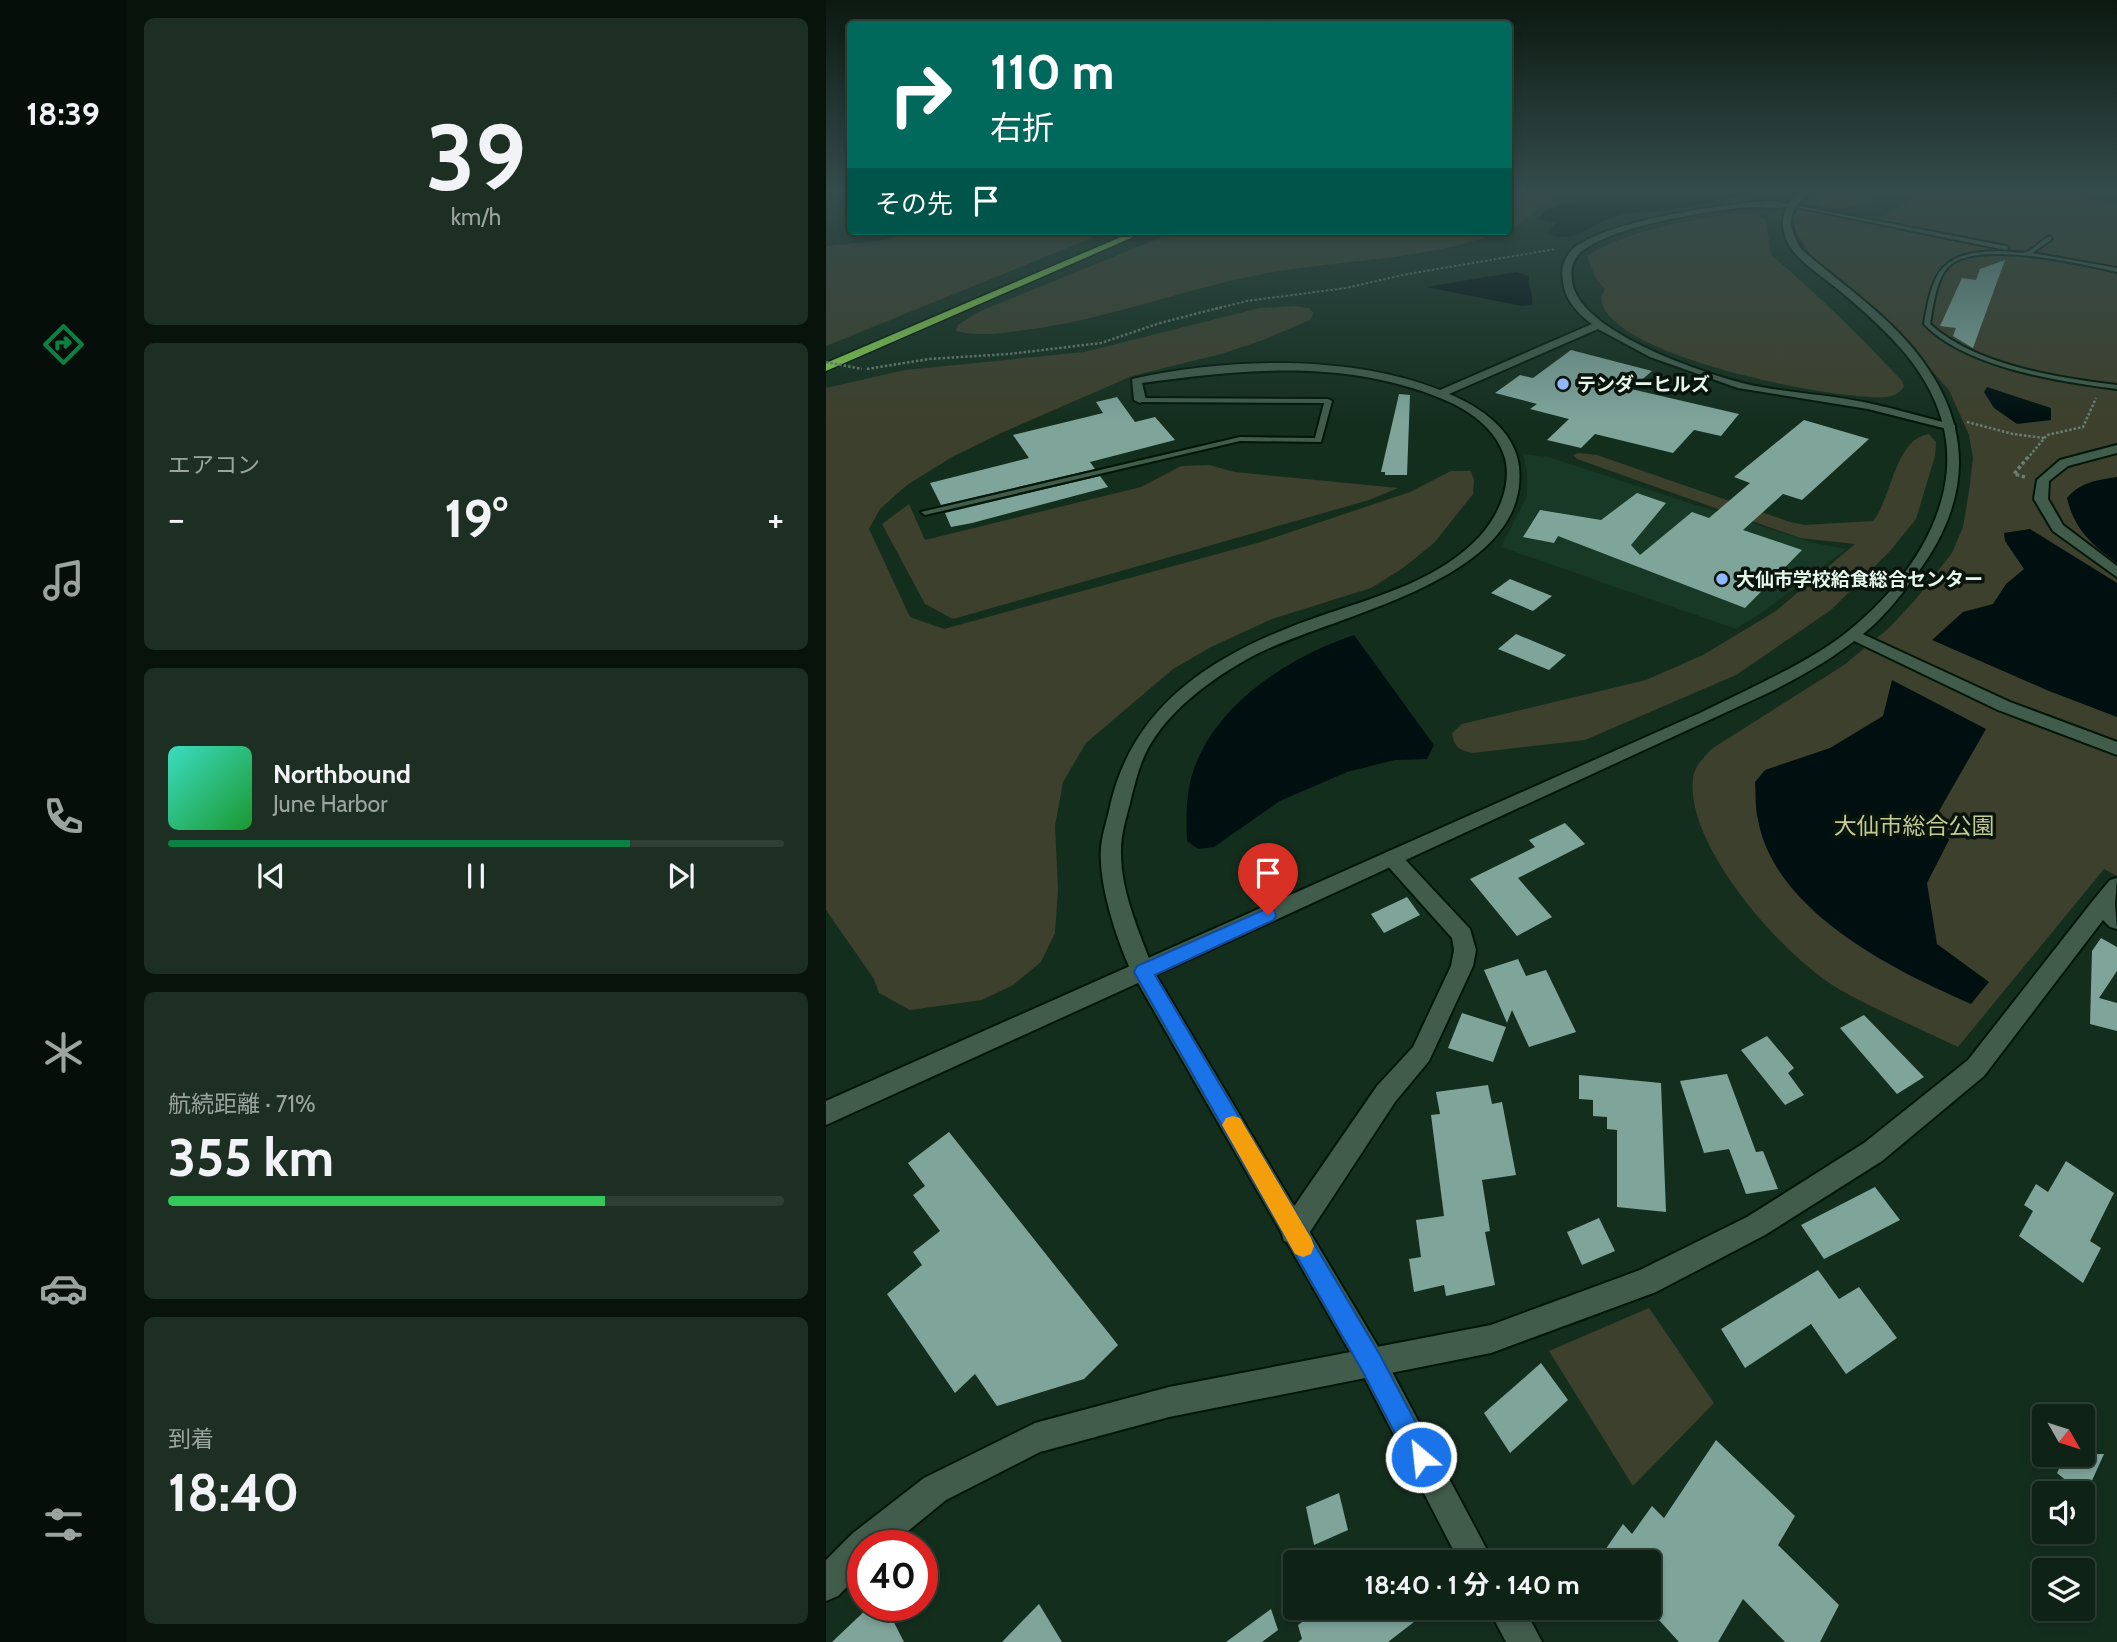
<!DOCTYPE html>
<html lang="ja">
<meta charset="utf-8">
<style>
body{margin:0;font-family:Cabin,"Noto Sans JP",sans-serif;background:#1d2f23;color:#f1f3f6;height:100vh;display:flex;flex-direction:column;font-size:26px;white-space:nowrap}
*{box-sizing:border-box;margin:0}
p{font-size:23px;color:#9ba4a1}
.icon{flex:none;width:38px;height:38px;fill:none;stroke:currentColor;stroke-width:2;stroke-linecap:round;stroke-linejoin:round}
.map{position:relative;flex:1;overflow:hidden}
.panel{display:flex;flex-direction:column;gap:18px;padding:18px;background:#08130c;width:700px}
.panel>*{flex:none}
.guide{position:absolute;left:21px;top:21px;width:665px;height:214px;border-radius:7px;box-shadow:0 4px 10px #0003,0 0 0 2px #2f3f35;background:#00695c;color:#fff;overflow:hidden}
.needle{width:46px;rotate:129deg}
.tools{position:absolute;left:1206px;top:1404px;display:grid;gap:14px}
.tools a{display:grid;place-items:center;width:63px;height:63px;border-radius:7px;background:#0f2216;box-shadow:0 4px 10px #0003,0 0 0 2px #2f3f35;font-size:35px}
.speed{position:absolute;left:21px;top:1530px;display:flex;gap:14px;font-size:35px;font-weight:700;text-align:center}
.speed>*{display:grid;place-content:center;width:91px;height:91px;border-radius:50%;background:#0f2216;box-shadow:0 4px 10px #0003,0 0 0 2px #2f3f35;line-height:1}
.speed .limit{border:10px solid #d22;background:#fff;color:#111}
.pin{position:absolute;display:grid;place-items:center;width:60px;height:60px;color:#fff;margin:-72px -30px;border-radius:50% 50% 50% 0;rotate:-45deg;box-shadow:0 0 7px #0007}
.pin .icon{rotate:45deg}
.me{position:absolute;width:77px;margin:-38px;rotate:332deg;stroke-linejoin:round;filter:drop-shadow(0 0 5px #0008)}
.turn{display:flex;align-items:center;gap:24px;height:147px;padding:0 28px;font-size:32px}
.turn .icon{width:91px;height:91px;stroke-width:2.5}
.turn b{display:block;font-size:49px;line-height:60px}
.then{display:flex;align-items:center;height:66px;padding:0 28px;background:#0003;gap:14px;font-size:26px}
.big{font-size:52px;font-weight:700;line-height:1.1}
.panel .widget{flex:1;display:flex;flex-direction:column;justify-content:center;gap:10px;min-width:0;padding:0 24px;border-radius:10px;background:#1d2f23}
.panel .dial{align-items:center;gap:0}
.dial b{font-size:91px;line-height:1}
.song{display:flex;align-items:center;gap:21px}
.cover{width:84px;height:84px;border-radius:10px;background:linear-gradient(135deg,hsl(170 70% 55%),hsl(130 70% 35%))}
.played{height:7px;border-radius:4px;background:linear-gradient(90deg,#0b8043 75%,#2f3f35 75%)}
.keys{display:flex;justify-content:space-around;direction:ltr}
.heat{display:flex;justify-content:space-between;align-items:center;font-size:38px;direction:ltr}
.charge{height:10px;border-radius:5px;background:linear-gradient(90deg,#34c759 71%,#2f3f35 0)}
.trip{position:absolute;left:457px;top:1550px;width:378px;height:70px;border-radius:7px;background:#0f2216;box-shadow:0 4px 10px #0003,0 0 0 2px #2f3f35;font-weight:700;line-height:70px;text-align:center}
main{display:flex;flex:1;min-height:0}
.menu{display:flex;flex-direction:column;width:126px;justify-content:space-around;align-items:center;background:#060e09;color:#9ba4a1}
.menu .icon{width:49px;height:49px}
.menu .current{color:#0b8043}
.menu b{font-size:32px;color:#f1f3f6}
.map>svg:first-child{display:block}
.built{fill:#173925}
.green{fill:#3d402c}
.water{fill:#001011}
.building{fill:#7fa59b}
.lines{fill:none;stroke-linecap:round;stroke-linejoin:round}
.service-casing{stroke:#001608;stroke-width:4}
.minor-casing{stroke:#001608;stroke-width:4}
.tertiary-casing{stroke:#001608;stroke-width:4}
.motorway-casing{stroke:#001608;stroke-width:3}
.path-far2{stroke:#697f71;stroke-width:2;stroke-dasharray:2.5 2;stroke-linecap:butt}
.path-far1{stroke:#697f71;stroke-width:2.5;stroke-dasharray:2.5 2;stroke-linecap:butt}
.path{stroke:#697f71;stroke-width:3.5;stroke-dasharray:3.5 2.5;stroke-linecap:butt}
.service{fill:#415c4b;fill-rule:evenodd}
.minor{fill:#415c4b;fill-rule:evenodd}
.tertiary{fill:#415c4b;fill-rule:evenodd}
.motorway{fill:#85cf50;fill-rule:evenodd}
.path-bridge{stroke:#697f71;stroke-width:2.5;stroke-dasharray:2.5 2;stroke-linecap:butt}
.route{fill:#1a73e8;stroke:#114b97;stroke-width:2}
.slow{fill:#f59e0b}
.poi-dot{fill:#91b8fd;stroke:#08140c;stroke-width:2.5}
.labels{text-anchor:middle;stroke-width:7;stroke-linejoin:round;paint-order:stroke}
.far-poi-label{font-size:19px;font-weight:bold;fill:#e6f6eb;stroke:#08140c;text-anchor:start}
.park-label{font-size:23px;fill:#c5cc92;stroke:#08140c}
</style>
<main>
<nav class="menu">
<b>18:39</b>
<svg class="icon current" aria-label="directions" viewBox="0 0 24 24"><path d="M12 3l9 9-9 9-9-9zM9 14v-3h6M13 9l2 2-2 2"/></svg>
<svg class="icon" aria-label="music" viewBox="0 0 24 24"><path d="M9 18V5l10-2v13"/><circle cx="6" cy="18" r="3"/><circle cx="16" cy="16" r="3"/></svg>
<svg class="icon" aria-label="phone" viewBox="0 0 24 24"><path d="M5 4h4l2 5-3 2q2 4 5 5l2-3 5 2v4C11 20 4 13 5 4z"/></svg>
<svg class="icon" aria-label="climate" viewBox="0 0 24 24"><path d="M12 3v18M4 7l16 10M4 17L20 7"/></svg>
<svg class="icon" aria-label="car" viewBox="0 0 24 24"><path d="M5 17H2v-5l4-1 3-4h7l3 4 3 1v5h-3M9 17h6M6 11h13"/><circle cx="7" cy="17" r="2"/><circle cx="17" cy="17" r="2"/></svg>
<svg class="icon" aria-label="filters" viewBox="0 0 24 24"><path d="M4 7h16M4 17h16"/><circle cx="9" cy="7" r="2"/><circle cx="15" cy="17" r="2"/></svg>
</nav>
<section class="panel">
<div class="widget dial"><b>39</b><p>km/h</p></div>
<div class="widget"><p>エアコン</p>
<div class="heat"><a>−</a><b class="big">19°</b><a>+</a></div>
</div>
<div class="widget">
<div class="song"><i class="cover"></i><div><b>Northbound</b><p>June Harbor</p></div></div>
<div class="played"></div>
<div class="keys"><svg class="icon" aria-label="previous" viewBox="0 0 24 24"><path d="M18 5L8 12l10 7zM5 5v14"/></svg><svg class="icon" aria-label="pause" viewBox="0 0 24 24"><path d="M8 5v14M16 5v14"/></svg><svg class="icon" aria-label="next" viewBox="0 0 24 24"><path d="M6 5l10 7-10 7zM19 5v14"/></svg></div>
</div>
<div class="widget"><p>航続距離 · 71%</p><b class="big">355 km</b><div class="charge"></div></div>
<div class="widget"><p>到着</p><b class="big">18:40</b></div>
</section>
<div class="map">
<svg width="1291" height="1642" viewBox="0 0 1291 1642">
<rect width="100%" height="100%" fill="#142e1e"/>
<!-- built -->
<path class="built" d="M697 454 722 457 984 542 1020 549 938 611 910 629 675 547 701 497V472Z"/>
<!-- green -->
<g class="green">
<path d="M683 192H744C716 202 707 217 683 229Z"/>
<path d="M996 192H1058C1033 204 1015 216 988 202V197Z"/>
<path d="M1099 192H1220L1291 205V876L1278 869 1132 1047C1092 1028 1050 1010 1011 988 957 956 859 845 867 779 868 766 878 757 887 748L1018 665 1063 628 1089 600 1126 553 1137 527 1143 491 1147 458 1143 435 1123 390 1073 334 986 257 970 232 968 216 975 206 1050 218 1058 216Z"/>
<path d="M904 214H926L940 220 945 255C994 296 1033 335 1076 381L1078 387C1073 393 1069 396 1061 397 1013 401 776 356 775 297L779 289 770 279 761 256C803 230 855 222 904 214Z"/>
<path d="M97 231H283L0 346V246L52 241Z"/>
<path d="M351 231H677C602 261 516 259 437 274 357 289 280 320 199 330 176 333 154 337 130 331L132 325 152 312Z"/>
<path d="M469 306 483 308 488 313 484 320 437 340 395 354 306 376 173 434 126 457 81 485 54 509 43 529 84 617 118 629 435 542 584 492 625 471H645L648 480 647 494 608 543 577 568 545 588 446 619 385 647 347 669 260 743 237 782 229 826 232 889 229 933 215 962 187 985 156 1000 84 1010 53 993 48 979 0 910V388L79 370 258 352 434 308Z"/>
<path d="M1103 434 1110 442 1109 456 1090 519 1064 551 1005 610 910 675 759 740 647 753C633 750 628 747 626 733L636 724 820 680 877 655 950 611 1029 544 974 538 751 459 747 455 752 453 771 455 961 521 978 525 1047 521C1066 499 1068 439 1103 434Z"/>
<path d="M383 465 409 472 572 488 543 500 127 619 99 604 56 524 83 504 99 540 315 487 355 466Z"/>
<path d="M823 1308 888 1403 807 1486 723 1351Z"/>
</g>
<!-- water -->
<g class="water">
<path d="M768 192H935C902 199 868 206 833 211 819 213 804 212 790 216 765 223 748 247 720 233L730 223 712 219 717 212Z"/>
<path d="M690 272 703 276C701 287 708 294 706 305L696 306 600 287Z"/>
<path d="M1161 387 1225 408V420L1191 424 1168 408 1158 392Z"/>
<path d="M1291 477V563C1266 545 1248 529 1241 498 1254 482 1272 480 1291 477Z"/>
<path d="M1204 529 1291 583V717L1223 691 1106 640 1137 612 1167 604 1180 584 1198 569 1179 541 1178 533Z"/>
<path d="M528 635 608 745 601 759 569 760 521 772 454 801 388 847 372 849 361 841C360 822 360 802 364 783 381 708 462 657 528 635Z"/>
<path d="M1066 680 1160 729 1109 818 1123 840 1101 883 1111 944 1163 982 1145 1004C1067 970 949 912 932 820 929 807 930 794 929 782L939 770 1004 748 1057 716Z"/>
</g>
<!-- building -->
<g class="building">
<path d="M1179 260 1147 348 1127 336 1130 328 1114 326 1136 278 1150 280 1154 269Z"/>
<path d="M745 350 826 371 805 389 913 414 895 436 868 430 847 453 769 434 755 448 721 440 743 419 704 409 711 404 669 393 694 375 707 378Z"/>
<path d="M573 394 584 395 581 475H559V472H555Z"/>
<path d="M291 397 309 422 329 417 349 440 264 462 269 469 115 505 104 483 203 458 187 435 277 413 270 402Z"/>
<path d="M978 420 1043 439 976 500 957 494 917 530 976 550 919 608 732 536 728 543 697 537 714 510 775 520 811 493 840 503 805 545 814 555 866 512 883 518 924 483 908 477Z"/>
<path d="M274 476 282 487 146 523 125 527 119 513Z"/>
<path d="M684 579 726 596 707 611 665 593Z"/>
<path d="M690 634 740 655 723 670 672 649Z"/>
<path d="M739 823 759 844 692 878 726 917 691 936 644 879 709 847 703 840Z"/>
<path d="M581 897 594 915 558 933 545 914Z"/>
<path d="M1275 938 1291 947V971L1273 998 1291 1003V1031L1264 1024 1266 951Z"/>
<path d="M692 959 700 976 720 970 750 1032 703 1047 686 1010 681 1023 658 970Z"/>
<path d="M636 1013 680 1027 667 1062 622 1048Z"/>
<path d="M1038 1015 1098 1077 1071 1094 1014 1028Z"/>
<path d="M941 1036 968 1068 962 1073 978 1095 959 1105 915 1050Z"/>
<path d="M901 1074 930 1152 937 1151 952 1189 920 1194 903 1149 878 1153 854 1081Z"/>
<path d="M753 1075 835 1083 840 1212 791 1207V1130L781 1129V1117L767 1116V1100L753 1099Z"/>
<path d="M662 1085 666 1104 676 1102 690 1175 656 1180 664 1231 659 1232 669 1285 620 1296 618 1285 588 1292 583 1259 595 1257 590 1220 618 1216 605 1115 614 1114 610 1092Z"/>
<path d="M123 1132 292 1345 258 1379 171 1406 149 1374 129 1393 61 1294 96 1265 87 1252 114 1231 87 1195 99 1186 82 1163Z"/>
<path d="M1240 1161 1288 1193 1264 1241 1275 1248 1257 1283 1193 1236 1207 1211 1198 1205 1210 1184 1222 1192Z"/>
<path d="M1049 1187 1074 1220 998 1259 975 1225Z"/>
<path d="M773 1218 789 1251 756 1265 741 1232Z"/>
<path d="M992 1270 1013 1299 1033 1287 1071 1338 1020 1374 985 1324 919 1368 895 1329Z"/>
<path d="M715 1363 742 1400 684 1453 658 1413Z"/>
<path d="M890 1440 969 1516 952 1545 1013 1605 994 1642H959L917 1599 892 1642H853L822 1608V1563H770L797 1524 806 1534 826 1506 838 1518Z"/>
<path d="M1240 1454H1278L1259 1496 1231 1473Z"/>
<path d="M513 1493 522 1530 488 1545 480 1507Z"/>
<path d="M213 1604 236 1642H176Z"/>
<path d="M45 1605H59L78 1642H6Z"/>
<path d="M495 1608 500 1622 520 1608H606L562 1642H472L476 1639 472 1625Z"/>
<path d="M445 1609 452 1630 436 1642H400Z"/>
</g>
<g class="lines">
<defs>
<g id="service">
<path d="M963 204 1180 246 1183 248 1180 250 965 206Z"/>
<path d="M1224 236 1226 239 1206 253 1291 268V272C1255 264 1149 239 1122 267 1110 280 1107 307 1104 324 1149 365 1232 378 1291 385V389C1234 382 1138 367 1098 324 1107 270 1115 252 1174 251 1182 251 1194 254 1201 252 1209 248 1216 240 1224 236Z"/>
<path d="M311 398 502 399 506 401 495 442 414 441 99 515 95 512 414 437 489 438 498 403 314 402 310 400Z"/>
</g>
<g id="minor">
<path d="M947 201 969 205C958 211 936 206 922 207 880 211 793 225 759 249 747 257 744 268 746 281 752 331 872 371 916 383 957 393 1000 394 1042 403 1071 409 1100 418 1129 425V431L1042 409 912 388 824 357 772 329 623 394C655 407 689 431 693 467 705 583 499 616 425 657 387 678 348 706 325 743 314 761 309 782 304 803 300 818 295 834 295 850 294 892 314 933 328 972L325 979 317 981 309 979C292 945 272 885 275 847 277 831 282 817 285 802 311 694 405 646 503 613 556 595 614 579 654 536 672 516 686 486 679 458 670 428 642 409 614 398 517 359 417 369 316 383L320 400 314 403 308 400 306 379C401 358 522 354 614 390L766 324C751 313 739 300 737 281 735 270 737 260 745 251 774 221 904 203 947 201Z"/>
<path d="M1291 445V453L1242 466 1223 481 1222 499 1237 525 1291 566V577L1227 531 1208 499 1211 480 1234 460Z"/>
<path d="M1028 630 1184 702 1291 742V755L1172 710 1022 638 1020 635 1022 632Z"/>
<path d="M566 850 573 853 644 929 650 950 647 966 603 1061 569 1102 478 1241 468 1244 458 1241 455 1231 458 1221 551 1086 587 1047 625 966 628 950 626 938 559 863 556 858 559 853Z"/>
<path d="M1291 878 1289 904 1291 929 1284 927 1277 920 1158 1076 1056 1161 939 1235 830 1292 665 1353 343 1417 214 1452 120 1500 65 1545H37V1571L12 1596 0 1601V1560L27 1533 98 1478 209 1423 343 1387 665 1325 814 1270 921 1217 1038 1143 1142 1060 1269 898 1284 880Z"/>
</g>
<g id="tertiary">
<path d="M975 192H984C961 211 960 223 975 249 1015 284 1064 316 1096 360 1151 435 1142 508 1087 579 1072 599 1056 619 1037 634 1008 658 976 676 942 693L330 975 556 1353 668 1563H634L536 1373 312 983 0 1125V1101L874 713C918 691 964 671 1005 644 1073 597 1141 508 1116 421 1100 363 1052 323 1008 286 995 276 979 265 968 252 952 233 953 205 975 192Z"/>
<path d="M662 1608H698L716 1642H680Z"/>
</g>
<path id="motorway" d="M309 231H321L0 371V363Z"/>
</defs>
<!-- service casing -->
<use href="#service" class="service-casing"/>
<!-- minor casing -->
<use href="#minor" class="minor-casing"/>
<!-- tertiary casing -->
<use href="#tertiary" class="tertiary-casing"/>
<!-- motorway casing -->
<use href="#motorway" class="motorway-casing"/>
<!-- path-far2 -->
<path class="path-far2" d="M389 309 421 301 520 288 582 274 730 249"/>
<!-- path-far1 -->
<g class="path-far1">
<path d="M41 369 103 359 183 354 275 343 334 323 396 307"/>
<path d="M1141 422 1187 434 1218 438"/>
<path d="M1201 459 1221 435 1257 427 1270 398"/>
</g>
<!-- path -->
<path class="path" d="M1199 477 1188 474 1202 457"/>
<!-- service -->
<use href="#service" class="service"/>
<!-- minor -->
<use href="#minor" class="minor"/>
<!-- tertiary -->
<use href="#tertiary" class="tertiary"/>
<!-- motorway -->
<use href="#motorway" class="motorway"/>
<!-- path-bridge -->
<path class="path-bridge" d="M0 362 36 369"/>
</g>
<!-- sky -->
<linearGradient id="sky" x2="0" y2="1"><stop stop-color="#0b1910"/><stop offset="0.45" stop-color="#344c4c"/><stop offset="1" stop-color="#344c4c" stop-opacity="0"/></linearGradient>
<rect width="1291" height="422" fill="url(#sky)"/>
<!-- route -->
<path class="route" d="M442 908 448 910 450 915 448 920 329 975 554 1355 608 1457 604 1466 595 1470 586 1466 537 1372 308 972 311 966Z"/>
<!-- slow -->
<path class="slow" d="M407 1116 414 1118 485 1238 488 1246 485 1254 477 1257 469 1254 400 1132 396 1125 400 1118Z"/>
<!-- markers -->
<g class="poi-dot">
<circle cx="737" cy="384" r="7"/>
<circle cx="896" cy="579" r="7"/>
</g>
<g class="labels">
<!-- far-poi labels -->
<g class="far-poi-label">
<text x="751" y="391">テンダーヒルズ</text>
<text x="910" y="586">大仙市学校給食総合センター</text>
</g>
<!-- park labels -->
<g class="park-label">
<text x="1088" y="834">大仙市総合公園</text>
</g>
</g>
</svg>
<div class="tools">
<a><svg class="needle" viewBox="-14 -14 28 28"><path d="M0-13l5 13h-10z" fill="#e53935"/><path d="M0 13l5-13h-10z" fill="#9ba4a1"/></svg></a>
<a><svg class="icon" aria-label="sound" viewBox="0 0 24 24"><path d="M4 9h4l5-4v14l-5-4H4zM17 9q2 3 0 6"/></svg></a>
<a><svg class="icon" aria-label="layers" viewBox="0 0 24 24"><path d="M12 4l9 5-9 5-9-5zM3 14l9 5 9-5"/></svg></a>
</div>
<div class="speed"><div class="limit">40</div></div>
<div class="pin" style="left:442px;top:915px;background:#d93025"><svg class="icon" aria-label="arrive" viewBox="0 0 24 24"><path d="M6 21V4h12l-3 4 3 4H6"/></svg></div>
<svg class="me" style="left:595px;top:1457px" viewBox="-20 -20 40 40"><circle r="17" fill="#1a73e8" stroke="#fff" stroke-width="3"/><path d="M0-11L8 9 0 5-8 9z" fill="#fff"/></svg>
<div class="trip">18:40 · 1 分 · 140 m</div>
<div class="guide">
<div class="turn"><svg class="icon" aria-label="right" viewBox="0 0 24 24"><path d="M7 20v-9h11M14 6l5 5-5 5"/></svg><div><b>110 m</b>右折</div></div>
<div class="then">その先<svg class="icon" aria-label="arrive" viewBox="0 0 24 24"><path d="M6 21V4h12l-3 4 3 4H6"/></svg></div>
</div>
</div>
</main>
